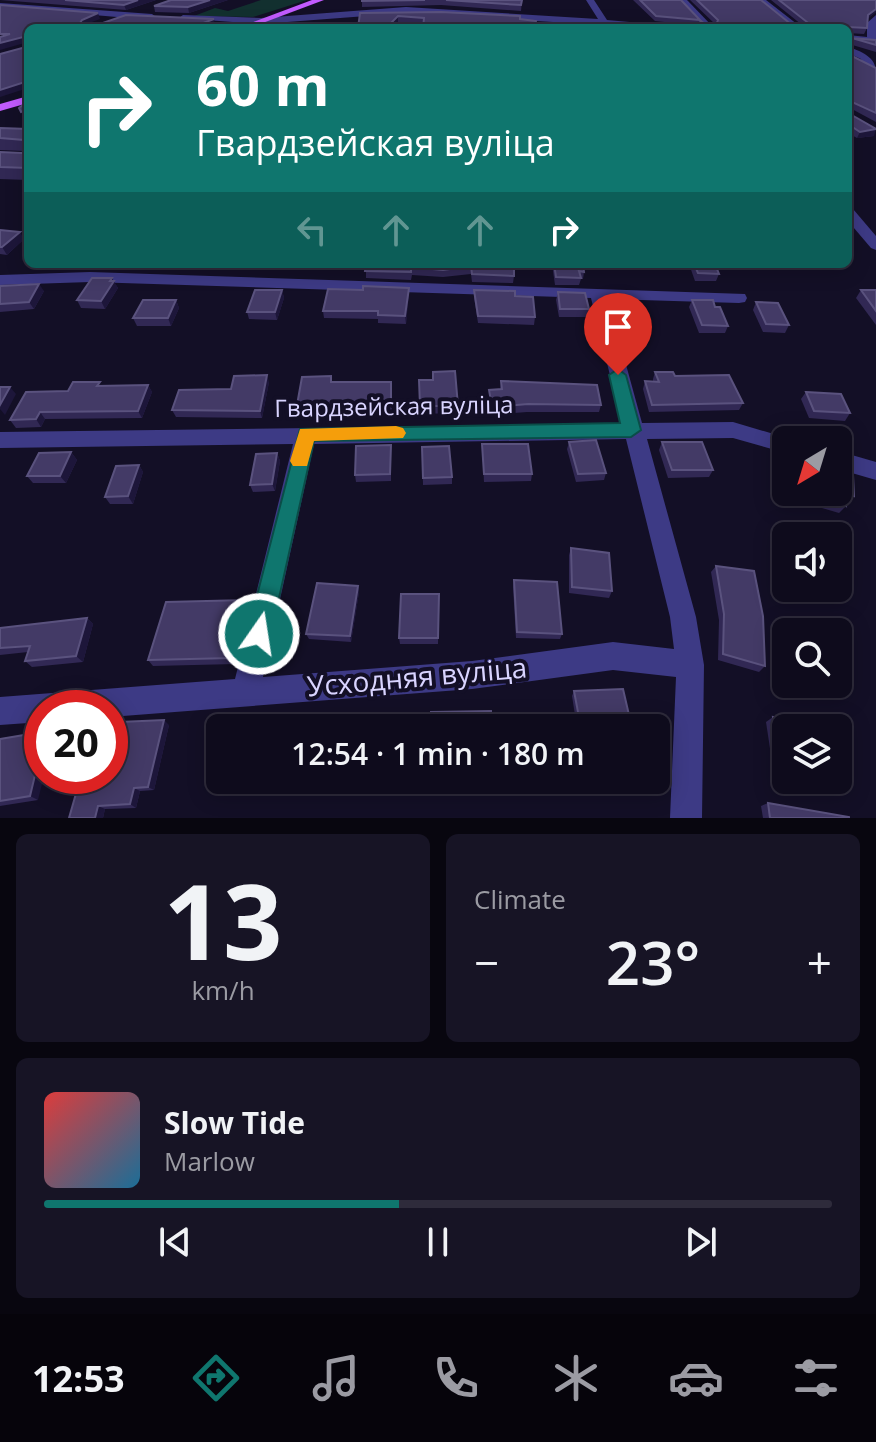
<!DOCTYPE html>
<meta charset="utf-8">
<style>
body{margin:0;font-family:"Open Sans",sans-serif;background:#171425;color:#f1f3f6;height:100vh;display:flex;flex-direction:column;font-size:30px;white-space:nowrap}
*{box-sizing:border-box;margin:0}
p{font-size:26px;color:#9b9ba3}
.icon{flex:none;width:44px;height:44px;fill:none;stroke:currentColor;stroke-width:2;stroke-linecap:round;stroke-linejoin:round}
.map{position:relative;height:818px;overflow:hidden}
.details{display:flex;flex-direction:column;gap:16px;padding:16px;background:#08060f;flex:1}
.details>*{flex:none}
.top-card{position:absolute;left:24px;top:24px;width:828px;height:244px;border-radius:12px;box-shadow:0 4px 20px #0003,0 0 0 2px #2e2b3b;background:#0f766e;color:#fff;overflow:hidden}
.needle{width:52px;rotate:218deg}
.fabs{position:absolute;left:772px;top:426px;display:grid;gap:16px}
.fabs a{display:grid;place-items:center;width:80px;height:80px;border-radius:12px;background:#0e0b1c;box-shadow:0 4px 20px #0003,0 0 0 2px #2e2b3b;font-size:40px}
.speed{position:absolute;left:24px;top:690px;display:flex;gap:16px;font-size:40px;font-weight:700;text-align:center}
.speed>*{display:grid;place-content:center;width:104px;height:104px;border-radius:50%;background:#0e0b1c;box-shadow:0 4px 20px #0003,0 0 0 2px #2e2b3b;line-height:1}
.speed .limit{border:12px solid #d22;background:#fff;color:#111}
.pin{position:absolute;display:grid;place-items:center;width:68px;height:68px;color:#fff;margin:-82px -34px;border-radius:50% 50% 50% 0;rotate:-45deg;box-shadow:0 0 8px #0007}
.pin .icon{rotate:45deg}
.me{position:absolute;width:88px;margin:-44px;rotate:13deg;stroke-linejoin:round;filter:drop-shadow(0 0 6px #0008)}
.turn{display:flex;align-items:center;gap:28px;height:168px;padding:0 40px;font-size:36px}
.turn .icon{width:104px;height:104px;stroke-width:2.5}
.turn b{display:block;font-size:56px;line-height:68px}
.lanes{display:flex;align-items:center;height:76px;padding:0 40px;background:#0003;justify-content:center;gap:40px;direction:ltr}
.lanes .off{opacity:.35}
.big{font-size:60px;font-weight:600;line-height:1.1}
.details .widget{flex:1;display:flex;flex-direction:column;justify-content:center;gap:12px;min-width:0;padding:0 28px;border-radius:12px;background:#171425}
.details .dial{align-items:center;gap:0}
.dial b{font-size:104px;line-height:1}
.song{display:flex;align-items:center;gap:24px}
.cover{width:96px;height:96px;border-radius:12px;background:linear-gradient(135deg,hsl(0 70% 55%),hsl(200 70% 35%))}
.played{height:8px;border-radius:4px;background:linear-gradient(90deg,#0f766e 45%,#2e2b3b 45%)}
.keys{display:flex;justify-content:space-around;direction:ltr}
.heat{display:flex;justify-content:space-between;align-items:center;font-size:44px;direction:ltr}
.details .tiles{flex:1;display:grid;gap:16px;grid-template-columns:1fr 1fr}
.widget:last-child{grid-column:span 2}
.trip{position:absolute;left:206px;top:714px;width:464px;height:80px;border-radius:12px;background:#0e0b1c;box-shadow:0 4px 20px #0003,0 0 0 2px #2e2b3b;font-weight:600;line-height:80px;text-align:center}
.tabs{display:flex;height:128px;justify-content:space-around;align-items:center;background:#06040b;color:#9b9ba3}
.tabs .icon{width:56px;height:56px}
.tabs .active{color:#0f766e}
.tabs b{font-size:36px;color:#f1f3f6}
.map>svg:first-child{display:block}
.green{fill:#12302f}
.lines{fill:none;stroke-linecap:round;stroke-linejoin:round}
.minor{fill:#3d3a85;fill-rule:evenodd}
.major{fill:#c25bff;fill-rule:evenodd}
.wall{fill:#312854}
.shaded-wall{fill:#1d163a}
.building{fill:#433a66;stroke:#5a527e;stroke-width:2}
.route{fill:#0f766e;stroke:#0a4d48;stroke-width:2}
.slow{fill:#f59e0b}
.labels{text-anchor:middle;stroke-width:8;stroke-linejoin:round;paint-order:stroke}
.street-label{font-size:24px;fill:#d9d4ff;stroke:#130f26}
.near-street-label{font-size:28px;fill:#d9d4ff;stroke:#130f26}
</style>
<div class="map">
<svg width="876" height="818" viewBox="0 0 876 818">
<rect width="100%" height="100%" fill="#130f26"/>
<!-- green -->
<path class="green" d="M261 0H307L253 17 194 16 215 8 228 11Z"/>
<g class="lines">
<!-- minor -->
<g class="minor">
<path d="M586 0H594L607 20 697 28 611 25 612 28H604L602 25 406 13 261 24 179 18 183 15 261 18 406 7 598 19Z"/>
<path d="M678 0H687L714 28H705Z"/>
<path d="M757 0H766L802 28H792Z"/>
<path d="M0 3 152 14 156 17 152 20 0 7Z"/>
<path d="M876 15V43L848 41V35L867 37V23Z"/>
<path d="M848 47C861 51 876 57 876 72L864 67 861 59 848 53Z"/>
<path d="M848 208 853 209 876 236V250L871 248 848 221Z"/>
<path d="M90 272 745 294 747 298 745 302 739 303 608 299 642 423 733 422 794 440H786V453L733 438 647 439 696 617 704 665 702 818H670L676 677 613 670 472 689 110 717V708H42V722L0 725V697L235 679 293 444 0 448V432L622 424 591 298 90 282 0 285V275ZM626 439 670 617 674 649 613 642 472 661 263 677 314 444Z"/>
<path d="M838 451 876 462V480L838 469Z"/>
</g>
<!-- major -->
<g class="major">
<path d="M312 0H324L249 28H237Z"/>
<path d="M28 96V103L0 111V104Z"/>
</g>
</g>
<!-- wall -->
<g class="wall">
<path d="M0 0H156L126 10Z"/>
<path d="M171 0H228L189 13 155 12 154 6Z"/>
<path d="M362 0H522L521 11 441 5 362 7Z"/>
<path d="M633 0H681L700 20 699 24 707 25H716L690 0H761L792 25H802L771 0H876V12L867 19V28L864 34 848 33V28H664L665 24 693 25 655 21Z"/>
<path d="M360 13 520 19 536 21 535 28H423V24L398 22Z"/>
<path d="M850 38 876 40V52L849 44Z"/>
<path d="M848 54 876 68V122L850 108V114L874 136 857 138 848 133Z"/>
<path d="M0 128 28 129V180L0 179V152L22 153 24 151 0 150Z"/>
<path d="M0 230 24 239 7 255 0 254Z"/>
<path d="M104 264H129L125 270H106Z"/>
<path d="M292 264H320L318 269H293Z"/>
<path d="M366 264H514V276L513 283 472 282 471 274 443 277 412 275 411 280 366 278Z"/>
<path d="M552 264H583L584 272 583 279H581L579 285H555Z"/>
<path d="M689 264H715L719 274 716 281H695Z"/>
<path d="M113 281 118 288 105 309 81 308 77 300Z"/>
<path d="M0 286 44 291 34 309 0 312Z"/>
<path d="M409 288 406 324 378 323V319L324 318 323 311 363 290Z"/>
<path d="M282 290 284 298 277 320 249 319 247 312Z"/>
<path d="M474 290 515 296 535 317 534 325 478 323 474 297Z"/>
<path d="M861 290H876V325L856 298Z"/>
<path d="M558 292 589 309 588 317H559L556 300Z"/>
<path d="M176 300 179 308 171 326H137L133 318Z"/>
<path d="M692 300 728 326 725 333H699L689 307Z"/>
<path d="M756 302 789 325 785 333 763 332 753 310Z"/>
<path d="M655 372 743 403 739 410 649 412 643 389 645 381 653 382V379Z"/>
<path d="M331 376 332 382H391L392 415H367V410L299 412 297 405Z"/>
<path d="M419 380 458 406V413L420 414Z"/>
<path d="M501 381 601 405 599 412H527L491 415 489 397V390L500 389Z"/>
<path d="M269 382 262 418 176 417 172 410 231 389Z"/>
<path d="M148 385 152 392 142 418 45 419 41 427 16 428 10 420 68 391 102 386Z"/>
<path d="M806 392 850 413 845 421 809 418 801 399Z"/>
<path d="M569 442 606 473 604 480 576 482 567 449Z"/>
<path d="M662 442 713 470 709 477 668 478 659 450Z"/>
<path d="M482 444 532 474 531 481 484 482Z"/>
<path d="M391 445V481L356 482 355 475Z"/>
<path d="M422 447 452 477V484L423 485Z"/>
<path d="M71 452 77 460 66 483H33L27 476Z"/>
<path d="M277 453 280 461 275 491 253 492 250 485Z"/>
<path d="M139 465 143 472 133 504H110L105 497Z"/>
<path d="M805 492H838L854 496 847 503H846V506L839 513 805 503Z"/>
<path d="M571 548 612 591 609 598 569 593V555Z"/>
<path d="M716 566 765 666 759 672 718 660 719 620 711 572Z"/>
<path d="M514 580 562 634 560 639 516 638 513 587Z"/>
<path d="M358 586 359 592 351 642 309 639 306 634Z"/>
<path d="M439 594 438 644H400L399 638Z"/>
<path d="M250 606 236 664 153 666 148 660Z"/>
<path d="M87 618 93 624 83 662 32 667 25 661 28 652 0 655V628Z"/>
<path d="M574 691 632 728H577L572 696Z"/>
<path d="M773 717 786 728V778L774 775 766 722Z"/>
<path d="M169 725 154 790 140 791 136 808 105 809 103 818 81 776H110Z"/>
<path d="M0 739 38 800 0 806Z"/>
<path d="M797 780H835V783L827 787Z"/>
<path d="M768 803 849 818H763L761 806Z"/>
</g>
<!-- shaded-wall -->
<g class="shaded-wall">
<path d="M138 0H156L126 10 124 5Z"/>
<path d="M210 0H228L189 13 188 7Z"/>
<path d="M876 9V12L865 21 868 15Z"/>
<path d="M98 13 100 19 84 25 80 23 82 20Z"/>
<path d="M398 16V22L392 28H386Z"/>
<path d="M214 19 215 25 207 28H190Z"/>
<path d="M27 36 28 42 0 50V43Z"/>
<path d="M28 81V88L0 97V90Z"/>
<path d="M28 109V117L24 119 21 112Z"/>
<path d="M876 129 874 136 857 138 860 132Z"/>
<path d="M20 232 24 239 7 255 2 247Z"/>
<path d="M122 264H129L125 270Z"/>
<path d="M112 278 118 288 105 309 101 301Z"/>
<path d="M39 284 44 291 34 309 29 302Z"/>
<path d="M409 288V295L406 324 405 316Z"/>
<path d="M282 290 284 298 277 320 275 312Z"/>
<path d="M176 300 179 308 171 326 168 318Z"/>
<path d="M267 375 269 382 262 418 260 411Z"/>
<path d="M148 385 152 392 142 418 138 411Z"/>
<path d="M10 387 16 394 5 415 0 409V405Z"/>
<path d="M40 412 45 419 41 427 36 419Z"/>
<path d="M71 452 77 460 66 483 60 476Z"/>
<path d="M277 453 280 461 275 491 272 484Z"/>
<path d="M139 465 143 472 133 504 128 496Z"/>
<path d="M358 586 359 592 351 642 350 636Z"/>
<path d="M247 600 250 606 236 664 232 658Z"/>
<path d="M87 618 93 624 83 662 76 656Z"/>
<path d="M285 715 288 720V728H284Z"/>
<path d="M164 720 169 725 154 790 148 787Z"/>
<path d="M42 746V776H44L38 800 30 796Z"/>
<path d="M134 788 140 791 136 808 130 804Z"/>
<path d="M98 806 105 809 103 818H95Z"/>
</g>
<!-- building -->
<g class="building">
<path d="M65 0H138L124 5Z"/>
<path d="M171 0H210L188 7 154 6Z"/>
<path d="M362 0H425L362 1Z"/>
<path d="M446 0H522L521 5Z"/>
<path d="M640 0H681L700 20 656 16Z"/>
<path d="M697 0H761L792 25H804L807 22 779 0H876V9L868 15 867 28 848 27V31V28H669L665 24 698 25 701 21 707 25H716L718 20Z"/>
<path d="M0 5 98 13 82 20 80 23 83 25H97L126 15 214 19 190 28H28V81L0 90V54L26 47 27 36 0 43V37L10 34H0Z"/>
<path d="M441 12 520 16V19L536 21 533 28H423L424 18 398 16 386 28H358L360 13Z"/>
<path d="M848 36 850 38 876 40V45L852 38 848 43Z"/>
<path d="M848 54 876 68V113L850 101V114L876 129 860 132 848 124Z"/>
<path d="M28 101V109L21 112 19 108Z"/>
<path d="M0 128 28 129V168L0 167V152L22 153 25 150 24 140 0 138Z"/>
<path d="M0 230 20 232 2 247H0Z"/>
<path d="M366 264H514V276L472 274 471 266 443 270 411 267V272L365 271Z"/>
<path d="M554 264H583L584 272 579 271 581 278 556 277Z"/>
<path d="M694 264H715L719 274 698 273Z"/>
<path d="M92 278H112L110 281H114L101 301 77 300Z"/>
<path d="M39 284 29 302 0 304V286Z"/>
<path d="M363 286 409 288 405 316 378 315V311H323L328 289 363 290Z"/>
<path d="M255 290H282L275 312H247Z"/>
<path d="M474 290 515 291V296L533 297 535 317 478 316Z"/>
<path d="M861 290H876V311Z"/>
<path d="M558 292 585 293 589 309H560Z"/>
<path d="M143 300H176L168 318H133Z"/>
<path d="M692 300H713L715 307H720L728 326 702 325Z"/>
<path d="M756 302 778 303 789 325 766 324Z"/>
<path d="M455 371 458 406H420L419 380H433V372Z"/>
<path d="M655 372H673L675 376 729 375 743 403 652 405 645 381 659 382Z"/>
<path d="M267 375 260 411 172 410 179 390 231 389 234 376Z"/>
<path d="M331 376V382H391V407L366 408 367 403 297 405 302 377Z"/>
<path d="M501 381 597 385 601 405 528 404 492 407 489 390 502 389Z"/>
<path d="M73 382H100L97 386 148 385 138 411 40 412 36 419 10 420 26 392 68 391Z"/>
<path d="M0 387H10L0 405Z"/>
<path d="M806 392 841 394 850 413 814 411Z"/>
<path d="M596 440 606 473 578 474 569 442Z"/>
<path d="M662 442H702L713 470H672Z"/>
<path d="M482 444H528L532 474H484Z"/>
<path d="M391 445 390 474 355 475 356 446Z"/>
<path d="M449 446 452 477 423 478 422 447Z"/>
<path d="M71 452 60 476H27L39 453Z"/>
<path d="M277 453 272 484 250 485 256 454Z"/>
<path d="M139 465 128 496 105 497 116 466Z"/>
<path d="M838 471 853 475 854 496 845 493 846 506 810 495V492H838Z"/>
<path d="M571 548 609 553 612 591 572 587Z"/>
<path d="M716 566 754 571 763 616 765 666 723 654 724 614Z"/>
<path d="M514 580 557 582 562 634 517 632Z"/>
<path d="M317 583 358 586 350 636 306 634Z"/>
<path d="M401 594H439L438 638H399Z"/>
<path d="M247 600 232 658 148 660 166 602Z"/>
<path d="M87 618 76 656 25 661 30 646 0 648V628Z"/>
<path d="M623 689 632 728H581L574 691Z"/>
<path d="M491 711 492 728H431V712Z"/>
<path d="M285 715 284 728H236L237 719Z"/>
<path d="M773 717 824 727 786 728V772L781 771Z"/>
<path d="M164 720 148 787 134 788 130 804 98 806 95 818H69L81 776H110V760L120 722Z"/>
<path d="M42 732V746L30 796 0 801V739Z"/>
<path d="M768 803 849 817V818H770Z"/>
</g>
<!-- route -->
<path class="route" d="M618 369 626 375 641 430 631 437 314 441 271 634 268 642 259 646 251 642 247 634 300 429 620 423 609 375Z"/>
<!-- slow -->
<path class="slow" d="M396 426 403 428 406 433 403 438 314 441 307 466H293L290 461 300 429Z"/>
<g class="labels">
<!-- street labels -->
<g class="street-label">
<text transform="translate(394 407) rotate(-1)" y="8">Гвардзейская вуліца</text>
</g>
<!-- near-street labels -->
<g class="near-street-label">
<text transform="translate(417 677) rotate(-5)" y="10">Усходняя вуліца</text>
</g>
</g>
</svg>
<div class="fabs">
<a><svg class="needle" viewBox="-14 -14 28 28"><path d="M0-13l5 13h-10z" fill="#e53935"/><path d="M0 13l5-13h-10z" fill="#9b9ba3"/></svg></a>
<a><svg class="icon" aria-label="sound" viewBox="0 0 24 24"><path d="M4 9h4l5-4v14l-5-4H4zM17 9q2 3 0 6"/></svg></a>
<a><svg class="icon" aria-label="search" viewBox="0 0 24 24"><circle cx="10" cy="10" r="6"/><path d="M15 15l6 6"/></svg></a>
<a><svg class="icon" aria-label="layers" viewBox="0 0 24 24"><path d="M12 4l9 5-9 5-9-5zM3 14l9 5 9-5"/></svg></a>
</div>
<div class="speed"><div class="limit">20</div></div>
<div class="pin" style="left:618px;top:375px;background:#d93025"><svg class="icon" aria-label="arrive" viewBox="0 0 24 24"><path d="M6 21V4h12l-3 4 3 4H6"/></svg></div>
<svg class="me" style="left:259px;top:634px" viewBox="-20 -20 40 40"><circle r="17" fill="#0f766e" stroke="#fff" stroke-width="3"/><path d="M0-11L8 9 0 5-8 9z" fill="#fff"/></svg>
<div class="trip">12:54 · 1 min · 180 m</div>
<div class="top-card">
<div class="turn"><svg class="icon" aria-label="right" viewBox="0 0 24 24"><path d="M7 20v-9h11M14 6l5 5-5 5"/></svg><div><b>60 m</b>Гвардзейская вуліца</div></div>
<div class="lanes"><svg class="icon off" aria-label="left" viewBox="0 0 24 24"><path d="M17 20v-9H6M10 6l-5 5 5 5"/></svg><svg class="icon off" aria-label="ahead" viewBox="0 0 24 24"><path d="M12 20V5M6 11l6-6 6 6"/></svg><svg class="icon off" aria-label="ahead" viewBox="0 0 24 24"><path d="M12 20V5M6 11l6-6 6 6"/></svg><svg class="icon" aria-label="right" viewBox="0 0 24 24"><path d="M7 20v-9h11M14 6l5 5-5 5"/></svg></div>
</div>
</div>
<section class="details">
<div class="tiles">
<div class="widget dial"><b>13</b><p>km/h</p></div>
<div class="widget"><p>Climate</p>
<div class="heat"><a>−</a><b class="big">23°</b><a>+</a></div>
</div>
<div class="widget">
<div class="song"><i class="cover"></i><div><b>Slow Tide</b><p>Marlow</p></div></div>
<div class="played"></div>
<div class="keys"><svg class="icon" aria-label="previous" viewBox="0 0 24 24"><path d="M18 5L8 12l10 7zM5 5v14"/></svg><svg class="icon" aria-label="pause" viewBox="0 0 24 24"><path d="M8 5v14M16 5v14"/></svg><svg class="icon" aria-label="next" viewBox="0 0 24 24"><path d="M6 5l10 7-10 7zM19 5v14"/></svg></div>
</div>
</div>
</section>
<nav class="tabs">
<b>12:53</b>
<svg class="icon active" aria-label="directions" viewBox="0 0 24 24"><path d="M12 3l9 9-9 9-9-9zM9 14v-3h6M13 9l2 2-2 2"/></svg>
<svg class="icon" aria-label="music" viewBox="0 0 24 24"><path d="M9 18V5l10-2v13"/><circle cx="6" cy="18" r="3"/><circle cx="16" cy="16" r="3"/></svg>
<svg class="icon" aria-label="phone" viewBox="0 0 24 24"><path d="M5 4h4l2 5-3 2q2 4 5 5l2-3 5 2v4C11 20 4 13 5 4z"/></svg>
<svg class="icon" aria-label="climate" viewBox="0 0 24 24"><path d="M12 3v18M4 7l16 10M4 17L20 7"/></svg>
<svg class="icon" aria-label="car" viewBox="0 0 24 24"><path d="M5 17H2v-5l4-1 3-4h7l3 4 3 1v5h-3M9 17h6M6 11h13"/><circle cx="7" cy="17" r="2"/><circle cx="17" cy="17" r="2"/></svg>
<svg class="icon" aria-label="filters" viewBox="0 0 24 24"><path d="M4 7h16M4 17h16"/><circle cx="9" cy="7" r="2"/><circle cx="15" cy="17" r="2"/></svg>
</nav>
